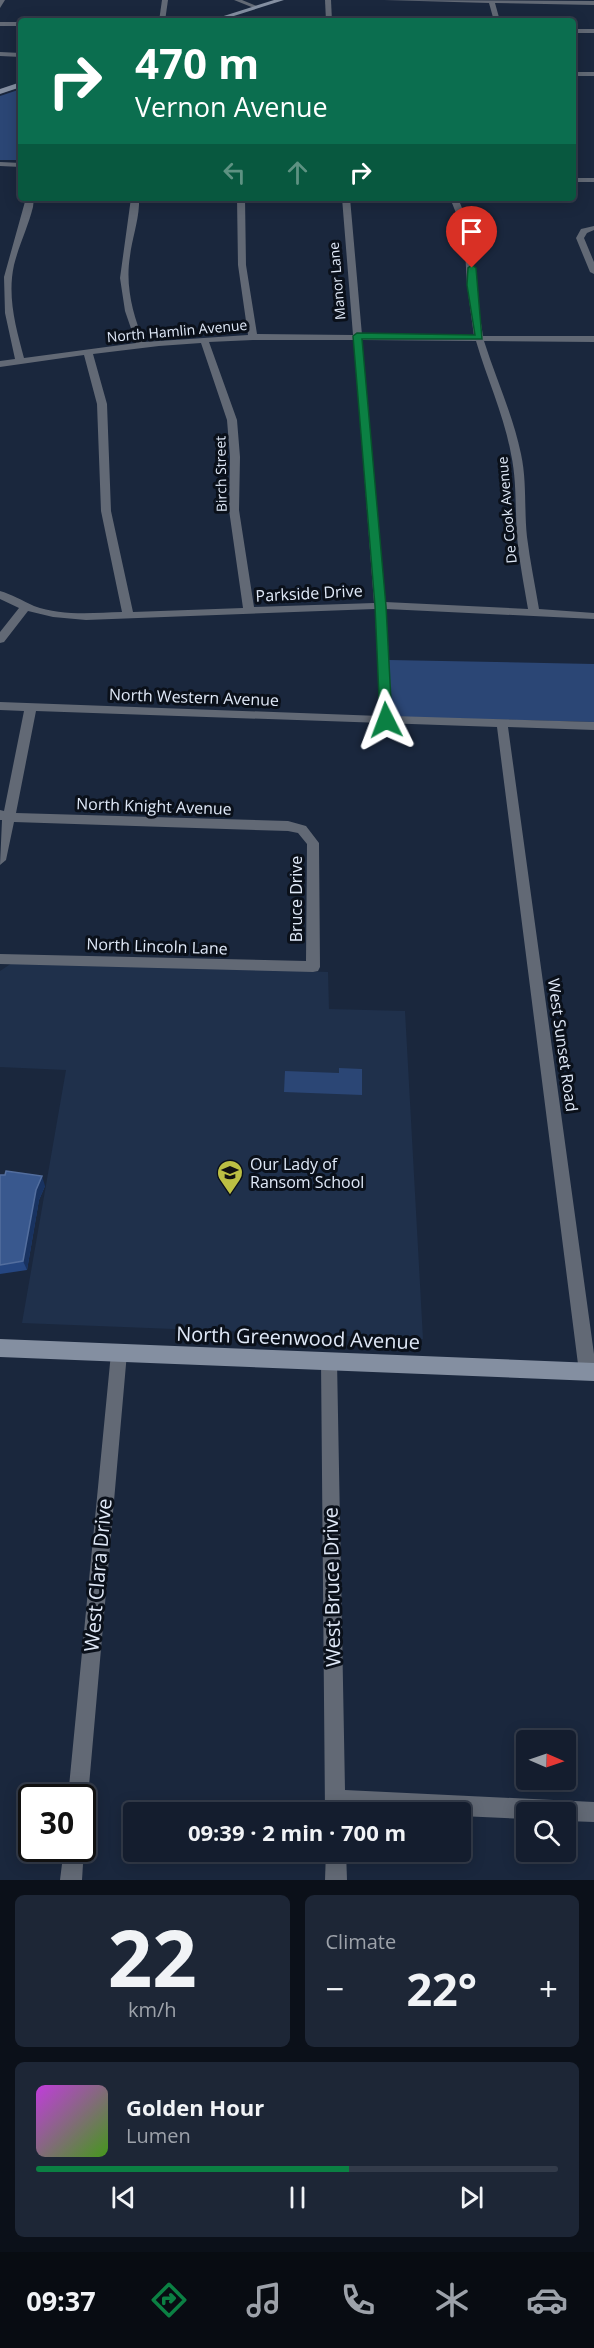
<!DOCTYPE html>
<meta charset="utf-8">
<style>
body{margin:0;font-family:"Open Sans",sans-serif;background:#1d2636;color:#f1f3f6;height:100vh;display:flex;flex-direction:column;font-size:22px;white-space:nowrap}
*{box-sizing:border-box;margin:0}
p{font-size:20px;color:#9da2aa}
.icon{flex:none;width:33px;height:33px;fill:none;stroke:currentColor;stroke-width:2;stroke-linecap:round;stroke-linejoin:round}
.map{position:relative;height:1880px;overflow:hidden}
.panel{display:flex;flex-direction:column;gap:15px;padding:15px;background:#0b1019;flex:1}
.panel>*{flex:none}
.top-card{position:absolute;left:18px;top:18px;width:558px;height:183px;border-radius:6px;box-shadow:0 3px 15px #0003,0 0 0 2px #333b4a;background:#0b6e4f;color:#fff;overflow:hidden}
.needle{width:39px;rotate:92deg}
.controls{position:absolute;left:516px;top:1730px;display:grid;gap:12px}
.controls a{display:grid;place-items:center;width:60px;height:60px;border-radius:6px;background:#141d2e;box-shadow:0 3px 15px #0003,0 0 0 2px #333b4a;font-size:30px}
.speed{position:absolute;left:18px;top:1784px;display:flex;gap:12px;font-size:30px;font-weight:700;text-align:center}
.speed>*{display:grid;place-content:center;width:78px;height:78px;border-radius:50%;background:#141d2e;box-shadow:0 3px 15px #0003,0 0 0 2px #333b4a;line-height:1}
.speed .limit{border:3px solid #111;border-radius:9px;background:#fff;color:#111}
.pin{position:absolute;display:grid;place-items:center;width:51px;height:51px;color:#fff;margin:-62px -26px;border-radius:50% 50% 50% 0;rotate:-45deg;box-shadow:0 0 6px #0007}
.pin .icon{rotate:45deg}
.me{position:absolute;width:66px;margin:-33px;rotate:357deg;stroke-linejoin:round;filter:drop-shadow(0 0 4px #0008)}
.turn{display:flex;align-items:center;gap:21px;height:126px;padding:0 18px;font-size:27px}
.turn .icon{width:78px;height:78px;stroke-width:2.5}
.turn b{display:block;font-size:42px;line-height:51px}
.lanes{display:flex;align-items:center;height:57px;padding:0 18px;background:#0003;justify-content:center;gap:30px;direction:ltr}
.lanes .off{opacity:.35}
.big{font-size:45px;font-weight:700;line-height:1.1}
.panel .tile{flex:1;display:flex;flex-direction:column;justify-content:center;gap:9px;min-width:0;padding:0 21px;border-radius:9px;background:#1d2636}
.panel .dial{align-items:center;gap:0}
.dial b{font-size:78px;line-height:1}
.song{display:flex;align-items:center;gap:18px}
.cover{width:72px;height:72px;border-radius:9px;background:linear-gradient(135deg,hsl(290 70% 55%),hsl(100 70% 35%))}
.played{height:6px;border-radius:3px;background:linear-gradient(90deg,#0b8043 60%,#333b4a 60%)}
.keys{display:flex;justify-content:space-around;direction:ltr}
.heat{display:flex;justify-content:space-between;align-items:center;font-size:33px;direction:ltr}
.panel .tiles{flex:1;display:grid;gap:15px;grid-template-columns:1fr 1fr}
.tile:last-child{grid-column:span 2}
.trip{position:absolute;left:123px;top:1802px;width:348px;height:60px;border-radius:6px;background:#141d2e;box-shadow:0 3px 15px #0003,0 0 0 2px #333b4a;font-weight:700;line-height:60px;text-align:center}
.tab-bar{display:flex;height:96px;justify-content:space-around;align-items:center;background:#080c12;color:#9da2aa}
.tab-bar .icon{width:42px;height:42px}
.tab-bar .current{color:#0b8043}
.tab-bar b{font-size:27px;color:#f1f3f6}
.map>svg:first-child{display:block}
.built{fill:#1f304b}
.green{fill:#2b4675}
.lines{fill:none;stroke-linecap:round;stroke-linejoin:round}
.minor{fill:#626975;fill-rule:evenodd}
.secondary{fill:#848fa1;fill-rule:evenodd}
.wall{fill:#254681}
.shaded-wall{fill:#183260}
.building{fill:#39588e;stroke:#536e9e;stroke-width:1.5}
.route{fill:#0b8043;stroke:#07532c;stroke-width:1.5}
.labels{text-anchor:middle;stroke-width:6;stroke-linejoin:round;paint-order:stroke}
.far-street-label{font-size:14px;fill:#e0e9f8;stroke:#0a101a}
.street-label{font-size:16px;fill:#e0e9f8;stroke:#0a101a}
.poi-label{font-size:16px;fill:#e0e9f8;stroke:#0a101a;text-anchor:start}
.near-street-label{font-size:20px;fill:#e0e9f8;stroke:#0a101a}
</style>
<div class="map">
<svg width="594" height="1880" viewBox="0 0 594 1880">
<rect width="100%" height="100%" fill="#1a273d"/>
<!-- built -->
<path class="built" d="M15 961 328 972 329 1009 405 1011 423 1339 22 1323 66 1070 0 1067V971Z"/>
<!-- green -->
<g class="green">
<path d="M21 89V160H0V96Z"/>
<path d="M389 660 594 664V722L392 717Z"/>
<path d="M339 1068 362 1069V1095L284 1092 285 1071 339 1073Z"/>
</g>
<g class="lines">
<!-- minor -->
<g class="minor">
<path d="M0 0H5L0 8Z"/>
<path d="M162 0H168L165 21H159Z"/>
<path d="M234 0H242L259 7 254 8Z"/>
<path d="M325 0H331L332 21H326Z"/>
<path d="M384 0 594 1V5L495 3 500 21H494L489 3Z"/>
<rect x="0" y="22" width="21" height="4"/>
<rect x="573" y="29" width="21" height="4"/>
<path d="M0 52 21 53V57L0 56Z"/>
<rect x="573" y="72" width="21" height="4"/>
<path d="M0 162 21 163V167L0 166Z"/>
<rect x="573" y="178" width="21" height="4"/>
<path d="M26 198H34L33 207C28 227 19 245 14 265 7 297 16 328 24 358L136 343 125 311 120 278 131 198H139V205C138 223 132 239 130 256 125 286 133 315 144 342L248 335 238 265 237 198H245L246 265 257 334 353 335 342 198H350L362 335 474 336 467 285 464 233 450 198H458L472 233 475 285 483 336H594V342L484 341C496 379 513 415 521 454 527 482 524 509 527 537 530 561 535 585 539 609L594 613V619L386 609 392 716 594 722V730L508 727 594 1354V1378L588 1380 582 1378 579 1372 497 727 36 711 16 813 288 821 306 826 319 843 320 967 318 971 313 972 0 964V954L306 961 307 844 298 833 288 831 14 822 6 860 0 865 2 820H0V810L4 811 24 711 0 710V702L380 716 375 609 86 620 53 617 28 611 4 642 0 643V632L19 608 0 599V591C11 594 23 601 34 606 61 616 93 613 122 612L101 511 97 404 84 355 0 367V361L15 359 5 313 4 277ZM253 340H354L374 603 254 607 239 510 240 457 237 420 209 342ZM362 340 476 341C487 379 504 415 511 454 517 482 515 509 517 536 519 560 524 585 528 609L385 602ZM201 343 227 420 230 457 229 510 243 608 133 612 111 511 107 404 93 354 159 346Z"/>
<path d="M594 226V230L587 233 584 238 594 262V274L590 272 576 238 581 229Z"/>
<path d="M119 1345 125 1347 127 1353 88 1797 82 1805V1797H68L111 1353 113 1347Z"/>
<path d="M329 1353 335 1355 337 1361 345 1790 594 1802V1822L566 1821V1812H526V1819L460 1816V1812H325L321 1361 323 1355Z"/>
<path d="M82 1843 84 1848 82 1880H60L64 1848H82Z"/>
<path d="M326 1851H346L347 1880H325Z"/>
</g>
<!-- secondary -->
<g class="secondary">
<path d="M274 0H284L218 21H208Z"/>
<path d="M21 82V87L0 94V89Z"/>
<path d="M0 1339 594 1363V1381L0 1357Z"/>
</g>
</g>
<!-- wall -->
<path class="wall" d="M0 1175H5L45 1186 39 1200 27 1270 0 1274Z"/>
<!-- shaded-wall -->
<path class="shaded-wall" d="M42 1176 45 1186 39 1200 27 1270 23 1261 36 1190Z"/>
<!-- building -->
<path class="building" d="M6 1171 42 1176 36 1190 23 1261 0 1265V1175H5Z"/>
<!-- route -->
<path class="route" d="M472 265 476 268 482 339H362L386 606 392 720 386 724 380 720 375 606 353 336 357 333 475 335 467 285 468 268Z"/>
<!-- icons -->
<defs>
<symbol id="school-pin" viewBox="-11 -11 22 30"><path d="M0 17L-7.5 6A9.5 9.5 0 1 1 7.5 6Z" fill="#bcbf43" stroke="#0a101a"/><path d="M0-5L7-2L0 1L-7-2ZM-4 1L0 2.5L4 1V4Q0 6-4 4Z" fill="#111"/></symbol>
</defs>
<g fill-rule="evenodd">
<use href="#school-pin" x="215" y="1158" width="30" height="40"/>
</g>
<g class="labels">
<!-- far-street labels -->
<g class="far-street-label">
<text transform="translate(337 281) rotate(-95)" y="5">Manor Lane</text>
<text transform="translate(177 331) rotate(-5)" y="5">North Hamlin Avenue</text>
<text transform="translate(221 474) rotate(-91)" y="5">Birch Street</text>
<text transform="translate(507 510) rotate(-95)" y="5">De Cook Avenue</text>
</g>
<!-- street labels -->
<g class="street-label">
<text transform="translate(309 593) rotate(-3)" y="6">Parkside Drive</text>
<text transform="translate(194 697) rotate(2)" y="6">North Western Avenue</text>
<text transform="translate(154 806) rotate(2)" y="6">North Knight Avenue</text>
<text transform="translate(296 899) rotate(-90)" y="6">Bruce Drive</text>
<text transform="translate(157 946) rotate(2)" y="6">North Lincoln Lane</text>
<text transform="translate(563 1045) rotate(82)" y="6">West Sunset Road</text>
</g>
<!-- poi labels -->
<g class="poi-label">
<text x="250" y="1170">Our Lady of<tspan x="250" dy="18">Ransom School</tspan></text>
</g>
<!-- near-street labels -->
<g class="near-street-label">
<text transform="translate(298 1338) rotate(2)" y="7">North Greenwood Avenue</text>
<text transform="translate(98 1575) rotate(-85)" y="7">West Clara Drive</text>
<text transform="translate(332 1587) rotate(-91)" y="7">West Bruce Drive</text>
</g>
</g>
</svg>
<div class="controls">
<a><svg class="needle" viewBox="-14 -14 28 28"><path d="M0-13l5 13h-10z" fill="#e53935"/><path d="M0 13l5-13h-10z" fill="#9da2aa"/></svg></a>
<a><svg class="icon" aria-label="search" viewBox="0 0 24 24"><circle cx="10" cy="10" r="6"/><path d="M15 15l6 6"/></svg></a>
</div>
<div class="speed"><div class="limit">30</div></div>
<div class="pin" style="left:472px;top:268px;background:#d93025"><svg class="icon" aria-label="arrive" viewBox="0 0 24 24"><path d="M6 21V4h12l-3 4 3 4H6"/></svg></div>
<svg class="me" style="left:386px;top:720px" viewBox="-20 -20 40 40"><path d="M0-17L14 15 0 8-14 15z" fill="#0b8043" stroke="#fff" stroke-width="4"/></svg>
<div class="trip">09:39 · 2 min · 700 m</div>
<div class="top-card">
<div class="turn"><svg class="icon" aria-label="right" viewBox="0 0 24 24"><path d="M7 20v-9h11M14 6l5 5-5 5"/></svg><div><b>470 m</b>Vernon Avenue</div></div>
<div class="lanes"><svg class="icon off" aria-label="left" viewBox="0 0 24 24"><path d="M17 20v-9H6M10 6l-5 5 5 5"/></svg><svg class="icon off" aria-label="ahead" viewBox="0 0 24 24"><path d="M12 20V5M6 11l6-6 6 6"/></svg><svg class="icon" aria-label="right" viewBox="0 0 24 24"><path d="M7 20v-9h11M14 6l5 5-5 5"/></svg></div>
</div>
</div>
<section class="panel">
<div class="tiles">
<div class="tile dial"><b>22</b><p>km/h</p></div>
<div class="tile"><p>Climate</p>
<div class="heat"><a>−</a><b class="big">22°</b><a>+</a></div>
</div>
<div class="tile">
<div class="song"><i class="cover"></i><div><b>Golden Hour</b><p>Lumen</p></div></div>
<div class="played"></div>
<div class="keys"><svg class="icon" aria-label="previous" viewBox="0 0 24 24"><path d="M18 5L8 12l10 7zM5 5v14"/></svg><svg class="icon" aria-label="pause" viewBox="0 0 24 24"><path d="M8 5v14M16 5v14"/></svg><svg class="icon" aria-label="next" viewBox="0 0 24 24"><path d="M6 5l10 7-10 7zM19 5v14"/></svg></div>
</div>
</div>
</section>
<nav class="tab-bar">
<b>09:37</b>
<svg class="icon current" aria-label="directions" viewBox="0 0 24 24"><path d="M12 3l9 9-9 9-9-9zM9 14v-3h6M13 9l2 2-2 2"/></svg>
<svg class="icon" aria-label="music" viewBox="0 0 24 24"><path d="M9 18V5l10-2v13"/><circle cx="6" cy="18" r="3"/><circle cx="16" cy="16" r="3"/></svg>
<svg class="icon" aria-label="phone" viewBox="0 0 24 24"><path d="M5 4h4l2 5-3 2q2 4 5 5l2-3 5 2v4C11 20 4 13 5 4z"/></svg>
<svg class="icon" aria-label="climate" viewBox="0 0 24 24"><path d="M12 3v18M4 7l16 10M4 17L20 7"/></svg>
<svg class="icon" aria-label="car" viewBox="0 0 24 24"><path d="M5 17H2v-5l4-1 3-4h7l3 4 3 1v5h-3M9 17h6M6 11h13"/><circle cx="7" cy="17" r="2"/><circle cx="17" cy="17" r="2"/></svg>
</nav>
